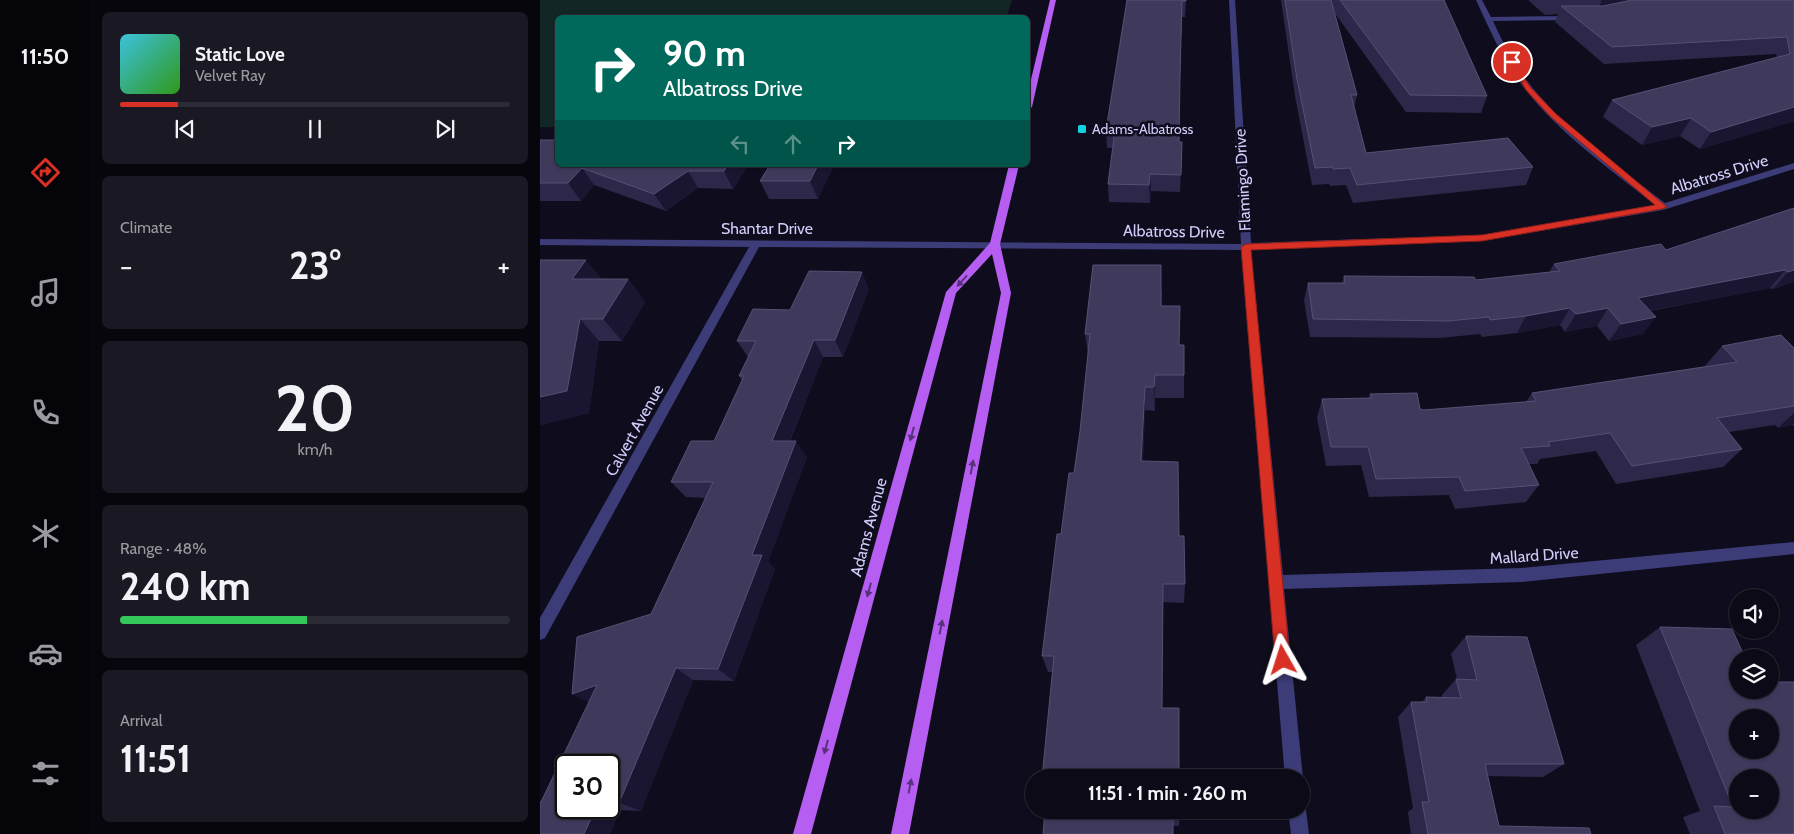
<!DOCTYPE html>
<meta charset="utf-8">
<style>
body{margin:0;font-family:Cabin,sans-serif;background:#191823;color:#f1f3f6;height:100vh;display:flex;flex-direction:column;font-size:19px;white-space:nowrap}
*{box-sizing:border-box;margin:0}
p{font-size:16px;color:#9a9aa1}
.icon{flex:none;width:28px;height:28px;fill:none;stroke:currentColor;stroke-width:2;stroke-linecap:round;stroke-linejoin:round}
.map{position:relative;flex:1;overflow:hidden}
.panel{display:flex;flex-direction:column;gap:12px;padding:12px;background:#06060c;width:450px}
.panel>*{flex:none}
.guide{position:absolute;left:15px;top:15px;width:475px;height:152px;border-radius:8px;box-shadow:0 1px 4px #0004,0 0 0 1px #2b2b35;background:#00695c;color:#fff;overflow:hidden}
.tools{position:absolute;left:1189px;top:589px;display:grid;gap:10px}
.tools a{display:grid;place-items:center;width:50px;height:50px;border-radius:50%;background:#0b0a16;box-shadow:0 1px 4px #0004,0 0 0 1px #2b2b35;font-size:25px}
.speed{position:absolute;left:15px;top:754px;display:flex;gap:10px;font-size:25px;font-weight:700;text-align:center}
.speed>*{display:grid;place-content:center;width:65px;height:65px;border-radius:50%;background:#0b0a16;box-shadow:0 1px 4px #0004,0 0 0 1px #2b2b35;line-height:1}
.speed .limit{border:2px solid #111;border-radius:8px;background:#fff;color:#111}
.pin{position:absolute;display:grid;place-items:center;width:42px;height:42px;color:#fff;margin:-21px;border:2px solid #fff;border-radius:50%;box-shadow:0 1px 5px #0007}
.me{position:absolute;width:55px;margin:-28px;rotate:354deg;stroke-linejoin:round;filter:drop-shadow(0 0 4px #0008)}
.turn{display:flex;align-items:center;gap:18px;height:105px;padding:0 25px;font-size:22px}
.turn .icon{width:65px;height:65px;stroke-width:2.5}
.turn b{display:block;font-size:35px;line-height:42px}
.lanes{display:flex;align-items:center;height:48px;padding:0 25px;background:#0003;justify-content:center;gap:25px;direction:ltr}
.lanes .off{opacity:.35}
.big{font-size:38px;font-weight:700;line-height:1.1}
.panel .card{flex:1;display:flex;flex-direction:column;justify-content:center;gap:8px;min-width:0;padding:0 18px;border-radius:8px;background:#191823}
.panel .dial{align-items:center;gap:0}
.dial b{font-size:65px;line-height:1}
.song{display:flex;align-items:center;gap:15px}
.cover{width:60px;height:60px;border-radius:8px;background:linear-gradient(135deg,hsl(190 70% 55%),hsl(110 70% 35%))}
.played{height:5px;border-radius:2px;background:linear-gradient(90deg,#d93025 15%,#2b2b35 15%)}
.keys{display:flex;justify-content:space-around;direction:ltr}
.heat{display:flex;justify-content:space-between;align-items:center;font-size:28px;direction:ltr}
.charge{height:8px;border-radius:4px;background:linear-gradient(90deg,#34c759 48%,#2b2b35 0)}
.trip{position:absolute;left:485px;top:769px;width:285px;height:50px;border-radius:25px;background:#0b0a16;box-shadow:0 1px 4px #0004,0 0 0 1px #2b2b35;font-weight:700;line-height:50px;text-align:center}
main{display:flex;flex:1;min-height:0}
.tabs{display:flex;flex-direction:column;width:90px;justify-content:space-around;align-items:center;background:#040409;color:#9a9aa1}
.tabs .icon{width:35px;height:35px}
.tabs .current{color:#d93025}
.tabs b{font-size:22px;color:#f1f3f6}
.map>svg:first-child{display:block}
.green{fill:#112625}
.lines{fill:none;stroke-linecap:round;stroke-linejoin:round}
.minor{fill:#3c3c78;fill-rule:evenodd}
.major{fill:#b55ef1;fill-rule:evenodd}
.wall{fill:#2d2749;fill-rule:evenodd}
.shaded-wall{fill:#1a1530}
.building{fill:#3f395c;stroke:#565075;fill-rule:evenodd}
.oneway{fill:#5a317c}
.route{fill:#d93025;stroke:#8d1f18}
.poi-dot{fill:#13d3e1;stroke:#0f0d1d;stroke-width:2}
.labels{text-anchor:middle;stroke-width:5;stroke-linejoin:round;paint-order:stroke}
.far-poi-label{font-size:14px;fill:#d1cdfb;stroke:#0f0d1d;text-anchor:start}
.street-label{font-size:16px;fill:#d1cdfb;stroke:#0f0d1d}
</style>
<main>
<nav class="tabs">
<b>11:50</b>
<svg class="icon current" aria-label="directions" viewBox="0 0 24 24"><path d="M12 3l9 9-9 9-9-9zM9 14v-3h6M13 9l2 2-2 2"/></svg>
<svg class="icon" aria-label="music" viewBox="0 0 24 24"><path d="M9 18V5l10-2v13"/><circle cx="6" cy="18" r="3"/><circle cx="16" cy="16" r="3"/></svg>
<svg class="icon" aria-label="phone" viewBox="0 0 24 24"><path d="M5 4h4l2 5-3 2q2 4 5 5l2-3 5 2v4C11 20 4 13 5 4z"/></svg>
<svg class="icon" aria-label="climate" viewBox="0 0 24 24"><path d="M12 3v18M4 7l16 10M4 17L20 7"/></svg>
<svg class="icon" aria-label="car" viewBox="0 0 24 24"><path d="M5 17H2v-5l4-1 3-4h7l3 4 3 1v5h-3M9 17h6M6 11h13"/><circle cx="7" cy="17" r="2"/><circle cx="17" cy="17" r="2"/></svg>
<svg class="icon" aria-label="filters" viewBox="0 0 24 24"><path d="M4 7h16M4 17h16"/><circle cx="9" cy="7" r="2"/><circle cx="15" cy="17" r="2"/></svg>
</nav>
<section class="panel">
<div class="card">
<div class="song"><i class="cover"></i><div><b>Static Love</b><p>Velvet Ray</p></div></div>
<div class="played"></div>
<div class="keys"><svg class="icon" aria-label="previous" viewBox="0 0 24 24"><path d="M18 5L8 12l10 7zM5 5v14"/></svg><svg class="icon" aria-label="pause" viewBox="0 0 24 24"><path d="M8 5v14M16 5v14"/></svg><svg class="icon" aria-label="next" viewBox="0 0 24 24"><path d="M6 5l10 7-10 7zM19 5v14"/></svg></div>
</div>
<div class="card"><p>Climate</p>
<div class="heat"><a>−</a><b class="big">23°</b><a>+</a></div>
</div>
<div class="card dial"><b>20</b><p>km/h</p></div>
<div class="card"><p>Range · 48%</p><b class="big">240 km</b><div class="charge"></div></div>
<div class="card"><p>Arrival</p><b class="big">11:51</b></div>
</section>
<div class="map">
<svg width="1254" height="834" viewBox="0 0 1254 834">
<rect width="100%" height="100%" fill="#0f0d1d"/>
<!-- green -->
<path class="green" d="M0 0H472L466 18H18L17 127H0Z"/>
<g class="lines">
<!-- minor -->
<g class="minor">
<path d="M689 0H695L711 243 942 235 1115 205C1068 167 1015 131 979 81 961 56 949 28 936 0H942L951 17 1036 16 1037 18 1033 20 953 21C962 41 972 60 985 78 1022 128 1076 165 1125 203L1254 163V169L1123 210 942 241 711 250 743 575 981 568 1254 542V554L981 582 744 589 763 778 761 781V778H745L701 250 219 247 5 638 0 640V618L209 247 0 245V239L701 244Z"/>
<path d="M761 803 766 810 769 834H751L748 810H761Z"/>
</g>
<!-- major -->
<g class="major">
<path d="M510 0H516L492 107 488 110V92Z"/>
<path d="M469 165H479L460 244 471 293 369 834H351L461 293 452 254 416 293 271 834H253L406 292 450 243Z"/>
</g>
</g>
<!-- wall -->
<g class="wall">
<path d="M587 0H646L645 17H642L639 93V142H642L640 192 611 191 610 203 569 202 568 184 573 148H567L566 130Z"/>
<path d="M741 0H904L947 96 941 113 866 112 794 12 817 95 814 107 826 153 993 167 986 185 813 203 806 185 790 186 789 184 772 185 755 96Z"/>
<path d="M988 0H1254V121L1160 149 1140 136 1102 145 1063 117 1072 100 1237 57 1236 54 1064 64 1015 22 1018 14 1005 15Z"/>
<path d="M0 140 18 165H208L193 189 158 188 126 211 54 185 41 201H0Z"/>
<path d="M294 165 278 199H229L220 181Z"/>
<path d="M1254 208V282L1233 289 1230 288 1110 311 1103 334 1069 341 1057 326 1025 332 1020 325 977 333 942 337 940 334 900 338 770 337 764 300 768 283H802L804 276 936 280 1009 272 1014 264 1126 250Z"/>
<path d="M0 260 62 279H88L105 302 82 341H59L49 413 0 425Z"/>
<path d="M329 289 303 357H283L250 441 267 457 228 562 235 569 194 681 153 680 101 811 80 810 70 834H0L49 702 32 694 111 614 165 498 146 497 131 482 174 441 202 381 199 376 208 357 197 341 250 310ZM69 765V808H26Z"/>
<path d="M622 290 621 306 639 345 644 375V398H615V411L605 410 603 461 639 536 645 584 644 603 623 602 622 708 639 778 512 672H508L502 656 521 534 534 473 540 431 548 355 545 334Z"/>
<path d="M1182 346 1254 348V426L1252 425 1238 428 1235 425 1189 432 1202 449 1183 467 1076 484 1056 451 1000 459 997 464H989L999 485 986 502 915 509 909 495 829 497 821 465 786 466 777 418 782 399 829 398 830 394 884 410 986 402 992 393 1166 366H1165Z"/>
<path d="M1120 627 1254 834H1150L1143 817 1160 811 1096 645Z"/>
<path d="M926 636 1024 764 1003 777 948 776 959 826 1051 834H871L868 812 873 808 858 717 871 702H882L886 697 902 698V695L916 679H917L911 654Z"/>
<path d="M499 811 640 816 639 826 504 819Z"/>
</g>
<!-- shaded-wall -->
<g class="shaded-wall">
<path d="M1062 0H1128L1056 14Z"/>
<path d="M1254 107V121L1160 149 1171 132Z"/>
<path d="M1151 118 1140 136 1102 145 1112 127Z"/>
<path d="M188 165H208L193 189 184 171Z"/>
<path d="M278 165H294L278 199 270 181Z"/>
<path d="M42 168 54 185 41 201 28 183Z"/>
<path d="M148 171 158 188 126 211 114 194Z"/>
<path d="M610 174 611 191 610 203 609 185Z"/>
<path d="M46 260 65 283 32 279Z"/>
<path d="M1245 270 1230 288 1086 315 1098 298Z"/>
<path d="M1254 270V282L1233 289 1248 272Z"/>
<path d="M322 272 329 289 303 357 295 340Z"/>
<path d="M88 279 105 302 82 341 63 319Z"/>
<path d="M1030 308 1020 325 977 333 986 316Z"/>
<path d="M1068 308 1057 326 1025 332 1036 314Z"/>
<path d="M1116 317 1103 334 1069 341 1081 324Z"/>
<path d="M40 319 59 341 49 413 0 425V397Z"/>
<path d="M274 340 283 357 243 457 232 441Z"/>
<path d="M615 375V411L614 387Z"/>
<path d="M605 387V410L602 483 601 461Z"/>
<path d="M1254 413V423L1252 425 1238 428Z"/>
<path d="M256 441 267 457 228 562 235 569 194 681 178 669 212 555Z"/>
<path d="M136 668 153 680 101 811 79 803Z"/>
<path d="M57 685 54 705 32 694Z"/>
<path d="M69 806 80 810 70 834H44L56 808H69Z"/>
</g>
<!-- building -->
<g class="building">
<path d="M587 0H646V1H642L640 76 639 142H642L641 175 610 174 609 185 568 184 575 130H566Z"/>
<path d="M745 0H791L817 95H811L826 153 968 138 993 167 817 185 810 168 793 169V167L775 168 757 79Z"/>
<path d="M800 0H904L947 96 870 95Z"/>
<path d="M1092 0H1254V107L1171 132 1151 118 1112 127 1072 100 1250 54 1247 37 1072 47 1021 6H1063Z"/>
<path d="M0 140H18V165H188L184 171H148L114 194 42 168 28 183H0Z"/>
<path d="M230 165H278L270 181H220Z"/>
<path d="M1254 208V270L1248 272 1245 270 1098 298 1116 317 1081 324 1068 308 1036 314 1030 308 986 316 950 320 949 317 908 321 773 319 768 283H805L804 276 934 277 936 280 1020 271 1014 264 1121 244 1126 250Z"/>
<path d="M0 260H46L32 279H88L63 319H40L27 391 0 397Z"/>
<path d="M553 265H621V306H640L639 345H644V375H615L614 387H605L601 461 638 462 639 536H644L645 584H623L622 708H639V778H502L514 656H502L517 534H521L529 473H534L540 431 550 334H545Z"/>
<path d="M269 271 322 272 295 340H274L232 441H256L212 555H222L178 669 136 668 79 803H69V765H26V808H56L44 834H0V802H1L57 685 32 694 37 637 111 614 173 482H131L151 441H174L204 376H199L216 341H197L213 309 250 310Z"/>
<path d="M1241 335 1254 348V406L1177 418 1202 449 1092 466 1070 433 1008 442 1010 446 981 448 999 485 925 491 919 477 836 479 828 447H791L782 399 832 398 830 394 877 393 880 409 884 410 996 401 992 393 1197 362 1182 346Z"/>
<path d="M1120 627 1192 629 1205 658H1198V690H1230V682H1254V834H1185L1174 806 1193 807ZM1198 718H1230V750H1198ZM1198 778H1230V810H1198Z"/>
<path d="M926 636 987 637 1024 764H945L959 826 1049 828 1051 834H888L882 802H889L871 702H887L886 697 921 698 916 679 937 680Z"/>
<path d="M499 810H640V816H633V834H503L505 811H499Z"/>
</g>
<!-- one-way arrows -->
<defs><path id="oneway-solid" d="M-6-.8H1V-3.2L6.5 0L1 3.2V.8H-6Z" transform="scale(1.25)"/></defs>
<g class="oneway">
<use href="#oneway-solid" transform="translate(422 281) rotate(132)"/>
<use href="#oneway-solid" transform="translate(372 434) rotate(105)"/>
<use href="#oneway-solid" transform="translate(432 467) rotate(-79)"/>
<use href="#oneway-solid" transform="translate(329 590) rotate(105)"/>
<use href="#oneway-solid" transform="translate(401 627) rotate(-79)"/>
<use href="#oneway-solid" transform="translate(286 747) rotate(105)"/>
<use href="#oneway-solid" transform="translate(370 786) rotate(-79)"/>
</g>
<!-- route -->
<path class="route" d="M972 60 991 88 1016 114 1127 207 1122 209 942 241 711 250 750 660 748 665 743 667 738 665 735 660 701 247 706 244 942 235 1115 205 1011 117 986 90 969 62Z"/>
<!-- markers -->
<rect class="poi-dot" x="537" y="124" width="10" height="10" rx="2.5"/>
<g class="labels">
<!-- far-poi labels -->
<g class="far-poi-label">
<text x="552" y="134">Adams-Albatross</text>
</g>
<!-- street labels -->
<g class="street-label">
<text transform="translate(1179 174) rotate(-17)" y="6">Albatross Drive</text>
<text transform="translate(702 180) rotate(-93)" y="6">Flamingo Drive</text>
<text x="227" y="234">Shantar Drive</text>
<text transform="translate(634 231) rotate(1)" y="6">Albatross Drive</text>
<text transform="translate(94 430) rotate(-61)" y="6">Calvert Avenue</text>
<text transform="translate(328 527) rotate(-75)" y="6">Adams Avenue</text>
<text transform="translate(994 555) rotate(-4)" y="6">Mallard Drive</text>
</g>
</g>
</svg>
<div class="tools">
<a><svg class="icon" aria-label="sound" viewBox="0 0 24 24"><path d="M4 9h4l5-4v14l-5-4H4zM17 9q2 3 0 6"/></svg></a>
<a><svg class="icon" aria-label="layers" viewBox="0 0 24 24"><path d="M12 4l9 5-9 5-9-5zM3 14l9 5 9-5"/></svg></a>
<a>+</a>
<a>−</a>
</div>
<div class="speed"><div class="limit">30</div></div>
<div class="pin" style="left:972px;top:62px;background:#d93025"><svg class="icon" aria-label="arrive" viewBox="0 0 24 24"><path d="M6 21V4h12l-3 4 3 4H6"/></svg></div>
<svg class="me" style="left:743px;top:660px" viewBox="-20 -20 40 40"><path d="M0-17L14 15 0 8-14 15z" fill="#d93025" stroke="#fff" stroke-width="4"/></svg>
<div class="trip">11:51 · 1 min · 260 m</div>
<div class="guide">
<div class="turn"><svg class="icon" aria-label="right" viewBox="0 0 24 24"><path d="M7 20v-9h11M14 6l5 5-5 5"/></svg><div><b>90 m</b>Albatross Drive</div></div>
<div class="lanes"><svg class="icon off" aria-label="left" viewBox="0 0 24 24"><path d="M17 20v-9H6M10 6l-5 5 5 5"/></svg><svg class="icon off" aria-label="ahead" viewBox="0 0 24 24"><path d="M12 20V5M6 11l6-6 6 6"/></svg><svg class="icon" aria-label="right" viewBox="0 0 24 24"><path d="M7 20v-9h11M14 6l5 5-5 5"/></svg></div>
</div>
</div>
</main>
